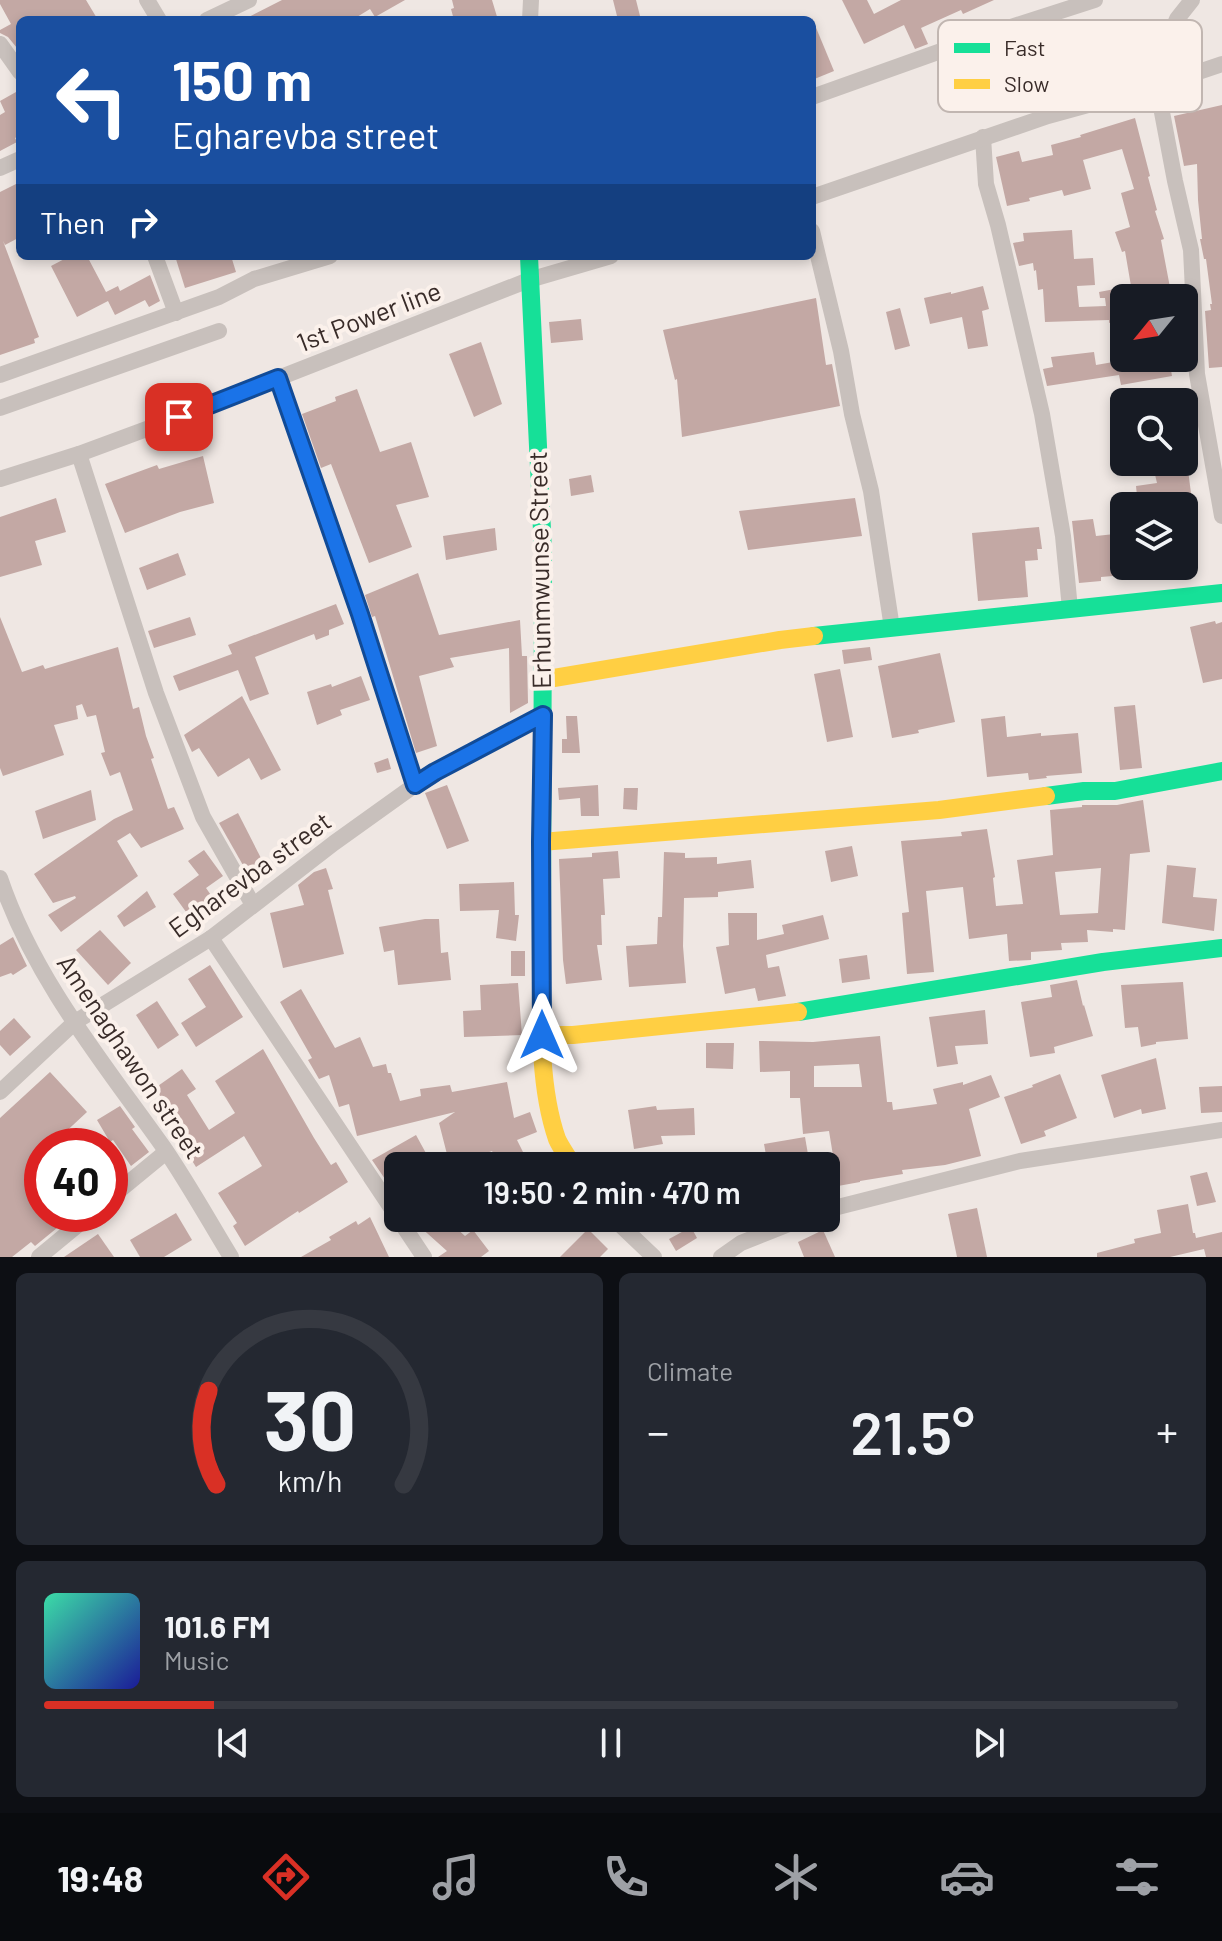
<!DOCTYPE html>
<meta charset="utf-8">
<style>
body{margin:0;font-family:Barlow,sans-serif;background:#242831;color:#f1f3f6;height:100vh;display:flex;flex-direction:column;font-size:30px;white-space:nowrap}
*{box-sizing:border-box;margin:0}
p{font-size:26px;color:#9ea1a6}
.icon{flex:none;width:44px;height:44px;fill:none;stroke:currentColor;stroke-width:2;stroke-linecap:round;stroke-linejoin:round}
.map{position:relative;height:1257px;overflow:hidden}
.side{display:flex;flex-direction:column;gap:16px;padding:16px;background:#0d0f14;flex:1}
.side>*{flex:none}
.hud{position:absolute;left:16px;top:16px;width:800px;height:244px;border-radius:12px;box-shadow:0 4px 12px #0003;background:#1a4fa0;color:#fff;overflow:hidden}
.needle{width:52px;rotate:240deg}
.controls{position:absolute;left:1110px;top:284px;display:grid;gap:16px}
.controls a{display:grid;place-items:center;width:88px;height:88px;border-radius:12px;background:#171b24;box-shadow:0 4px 12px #0003;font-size:40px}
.speed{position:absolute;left:24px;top:1128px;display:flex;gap:16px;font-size:40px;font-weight:700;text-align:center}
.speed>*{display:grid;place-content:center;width:104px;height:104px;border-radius:50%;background:#171b24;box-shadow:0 4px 12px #0003;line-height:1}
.speed .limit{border:12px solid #d22;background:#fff;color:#111}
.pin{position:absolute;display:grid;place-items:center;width:68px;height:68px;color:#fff;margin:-34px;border-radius:16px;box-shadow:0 4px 12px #0006}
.me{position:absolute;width:88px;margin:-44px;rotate:0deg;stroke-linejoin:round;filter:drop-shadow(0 0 6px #0008)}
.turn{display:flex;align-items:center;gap:28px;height:168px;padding:0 24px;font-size:36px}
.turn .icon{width:104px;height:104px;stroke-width:2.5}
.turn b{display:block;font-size:56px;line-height:68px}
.then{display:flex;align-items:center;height:76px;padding:0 24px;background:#0003;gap:16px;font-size:30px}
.big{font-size:60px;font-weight:600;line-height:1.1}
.side .widget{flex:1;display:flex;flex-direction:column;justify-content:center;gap:12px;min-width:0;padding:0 28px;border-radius:12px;background:#242831}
.side .dial{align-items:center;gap:0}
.dial svg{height:208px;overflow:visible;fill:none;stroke:#363941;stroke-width:7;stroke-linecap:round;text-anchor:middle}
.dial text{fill:#f1f3f6;stroke:none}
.song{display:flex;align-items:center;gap:24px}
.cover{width:96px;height:96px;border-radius:12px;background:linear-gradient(135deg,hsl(160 70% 55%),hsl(240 70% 35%))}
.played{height:8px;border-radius:4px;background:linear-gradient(90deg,#d93025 15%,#363941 15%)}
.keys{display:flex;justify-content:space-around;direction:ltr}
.heat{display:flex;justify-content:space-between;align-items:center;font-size:44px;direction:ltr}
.side .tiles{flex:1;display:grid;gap:16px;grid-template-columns:1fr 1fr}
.widget:last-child{grid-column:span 2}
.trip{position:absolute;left:384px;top:1152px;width:456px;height:80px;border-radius:12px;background:#171b24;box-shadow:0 4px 12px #0003;font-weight:600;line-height:80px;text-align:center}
.dock{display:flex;height:128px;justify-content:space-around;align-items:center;background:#090b0e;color:#9ea1a6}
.dock .icon{width:56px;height:56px}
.dock .current{color:#d93025}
.dock b{font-size:36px;color:#f1f3f6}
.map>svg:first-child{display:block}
.building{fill:#c3a8a4;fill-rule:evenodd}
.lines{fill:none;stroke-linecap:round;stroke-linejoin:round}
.street{stroke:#c8c0bc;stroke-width:16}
.fast{stroke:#16e098;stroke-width:18}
.slow{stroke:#ffcf43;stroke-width:18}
.route-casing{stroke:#114b97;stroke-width:20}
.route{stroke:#1a73e8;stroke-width:14}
.labels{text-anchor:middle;stroke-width:8;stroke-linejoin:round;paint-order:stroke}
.street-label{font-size:26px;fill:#392c29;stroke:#fbf1eb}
.key{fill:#fbf1eb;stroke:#c1b6b1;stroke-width:2}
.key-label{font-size:22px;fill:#392c29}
</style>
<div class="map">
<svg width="1222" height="1257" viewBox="0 0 1222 1257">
<rect width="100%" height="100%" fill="#efe7e3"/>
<!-- building -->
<g class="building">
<path d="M0 0H86L98 20H20V47L17 48 8 37 0 33V30L11 24 0 4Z"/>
<path d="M282 0H405L375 17 370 9 352 20H243Z"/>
<path d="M452 0H492L498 20H454L451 9 454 8Z"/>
<path d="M613 0H636L641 20H618Z"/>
<path d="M842 0H867L874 14 901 0H994L963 14 961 10 921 28 928 44 915 49 904 25 864 44Z"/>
<path d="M812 18 834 71 812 80Z"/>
<path d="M16 92 20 100V135L15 138 17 142 0 151V115L5 112 0 101Z"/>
<path d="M1222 105V367L1209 368 1205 311 1211 310 1210 304H1212L1206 259H1204L1200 239H1202L1198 200 1197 164 1184 166 1174 116Z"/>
<path d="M1135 118 1150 176 1148 177 1157 210 1155 211 1164 239 1161 240 1172 298H1124V353L1118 354 1112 322 1109 323V320L1045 322 1043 289 1038 290 1036 270 1034 271 1033 263 1019 266 1013 243 1024 241 1023 233 1072 230 1074 259 1093 258 1095 285 1077 286 1079 307 1106 306 1105 298H1100L1099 292 1131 286 1125 251 1122 252 1115 232 1130 227 1121 193 1134 189 1122 149 1083 160 1091 189 1064 196 1062 190 1029 198 1030 201 1007 206 996 157 1019 151 1022 162 1053 155 1051 145 1081 137 1080 135Z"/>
<path d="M20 182V237L5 245 3 241 39 337 34 339 35 343 0 355V192Z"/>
<path d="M70 256H87L106 292 118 286 120 291 150 275 160 301 149 307 145 300 115 315 108 301 77 317 51 266Z"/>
<path d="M175 256H231L236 272 185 288Z"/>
<path d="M983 286 989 309 982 311 988 346 968 349 962 317 930 324 924 298 951 292V294Z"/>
<path d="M816 298 826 365 832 364 840 406 682 437 677 379 675 380 663 330Z"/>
<path d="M900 308 910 346 895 350 886 312Z"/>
<path d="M581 319 583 340 551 343 549 322Z"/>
<path d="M481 342 502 404 474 417 449 354Z"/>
<path d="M1094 352 1096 365 1119 361V358H1169L1172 376 1121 385 1119 375 1047 386 1043 369 1053 367 1051 357Z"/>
<path d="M357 389 380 452 411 442 429 497 396 505 412 547 369 563 331 464 321 468 302 414 336 401 335 397Z"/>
<path d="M203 456 214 503 180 512 125 533 105 484 157 465 159 469Z"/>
<path d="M1152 462H1187L1192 501 1155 506H1138L1136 486 1157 483Z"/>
<path d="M591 475 594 492 571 496 569 479Z"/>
<path d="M56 498 66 532 35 541 42 565 0 577V517Z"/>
<path d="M855 498 862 536 748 550 739 511Z"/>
<path d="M1093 519 1096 536 1124 533V575L1101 577V581L1079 583 1072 521Z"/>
<path d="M1039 527 1042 549H1037L1038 560 1025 561 1028 597 978 601 972 533Z"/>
<path d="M495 528 497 550 446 560 443 536Z"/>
<path d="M1184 528H1193L1196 570 1184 571Z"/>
<path d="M178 553 186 575 147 590 139 568Z"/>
<path d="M418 573 439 635 520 620 522 656H527L528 703 510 713 509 648 450 658 454 667 419 676 437 746 416 753 375 616 372 617 365 595Z"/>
<path d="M336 604 344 624 329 630V635L316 640 314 634 255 657 269 694 250 701 238 670 179 691 173 676 232 654 228 645Z"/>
<path d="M0 617 22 672 43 665 45 669 118 647 133 709 139 707 146 736 154 758 151 759 168 809 174 807 184 829 141 848 130 833 117 841 138 876 61 932 48 915 76 898 75 896 53 903 34 874 114 819 133 810 120 772 110 776 101 753 105 752 96 715 87 717 82 704 76 706 78 719 54 725 64 755 3 776 0 768Z"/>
<path d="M190 617 196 635 154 648 148 631Z"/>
<path d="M1215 621 1216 624 1222 622V679L1203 683 1190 627Z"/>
<path d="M870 647 872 660 844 664 842 650Z"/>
<path d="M940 653 955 722 918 730 919 733 892 738 878 666Z"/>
<path d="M840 669 853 737 827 742 814 674Z"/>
<path d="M361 676 370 700 340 710 342 715 317 725 307 692 331 684 332 687Z"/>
<path d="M242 696 281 770 261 780 249 758 218 777 199 748 192 752 184 735Z"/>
<path d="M1135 705 1142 768 1120 770 1114 707Z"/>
<path d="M566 716H577L580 753H562V739H567Z"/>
<path d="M1005 716 1007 737 1041 733V736L1078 733 1082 773 1046 776 1047 778 1029 780 1028 773 987 777 981 719Z"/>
<path d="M388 758 391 769 377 773 374 763Z"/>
<path d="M447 785 469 841 447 849 425 793Z"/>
<path d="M598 785 599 816H581L580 798 559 800 558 788Z"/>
<path d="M624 788H638L637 810 623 809Z"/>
<path d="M91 790 96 820 43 839 35 811Z"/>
<path d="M1143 800 1150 852 1130 854 1125 930 1113 929V932L1087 930 1088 942 1061 943 1062 950 1031 952V960L1009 961 1007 934 969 939 963 887 926 891 934 972 907 974 902 913 909 912 901 841 962 836 961 832 987 829 995 877 993 878 996 906 1023 904 1017 860 1053 855 1050 810 1082 807V805H1117ZM1101 868 1098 913 1060 915 1055 872Z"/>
<path d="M238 813 265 866 248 874 219 823Z"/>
<path d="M852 846 858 876 831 882 825 851Z"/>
<path d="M204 850 223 876 206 888 213 898 189 916 173 894 199 875 188 861Z"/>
<path d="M618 851 620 878 603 879 605 915H601L602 945H597L602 980 566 984 563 960 559 859 592 857V853Z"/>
<path d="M664 852 685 853V858L717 857V864L751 860 754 888 718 892V897L684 898 683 946 686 983 629 987 626 946 657 944 658 917H662Z"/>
<path d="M1167 865 1196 868 1193 897 1217 899 1214 931 1162 923Z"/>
<path d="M326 868 333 889 328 890 344 954 283 968 270 913 304 905 298 885 314 872Z"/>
<path d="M514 882 515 915H519L516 941 496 938 499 910 460 911 459 884Z"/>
<path d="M147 891 156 907 124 927 117 916Z"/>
<path d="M728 913H757V940L784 934 782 925 823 915 829 939 766 955 768 968 779 966 786 996 758 1001 755 988 725 994 716 947 729 945Z"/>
<path d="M425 919H439L441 953 448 952 451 980 398 985 394 950 384 952 379 927Z"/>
<path d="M100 930 131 963 108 985 76 950Z"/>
<path d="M13 937 27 966 13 975 11 973 0 977V945Z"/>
<rect x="511" y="951" width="14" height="25"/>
<path d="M867 955 870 979 842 983 839 959Z"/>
<path d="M210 965 243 1017 196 1047 181 1023 206 1007 188 979Z"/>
<path d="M1077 980 1083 1006 1084 1005 1093 1036 1054 1047 1055 1053 1030 1057 1021 1002 1052 997 1050 985Z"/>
<path d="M1183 982 1188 1039 1156 1042V1044L1141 1047 1138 1027 1125 1028 1121 985Z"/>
<path d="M518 983 522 1035 464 1037 463 1011 481 1010 480 985Z"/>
<path d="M301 989 335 1048 360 1037 373 1067 386 1064 388 1073H391L400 1101 421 1096 420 1089 450 1085 452 1092 507 1082 514 1118 530 1112 537 1132 517 1140 530 1166H500L492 1151 465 1161 466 1166H450L439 1123 455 1112 357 1136 349 1104 339 1107 329 1075 319 1079 308 1060 312 1058 280 1002Z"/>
<path d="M157 1001 179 1035 158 1049 136 1015Z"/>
<path d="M985 1010 988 1044 955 1046 958 1064 937 1067 929 1017Z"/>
<path d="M14 1018 31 1037 10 1056 0 1045V1031Z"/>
<path d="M880 1036 887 1102H892L893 1110 937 1104 933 1089 963 1082V1085L991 1075 1000 1097 969 1109 981 1156 945 1165 902 1170 903 1174 860 1181V1182L838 1186 829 1131 803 1134 800 1098H790V1071L760 1072 759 1041 813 1042ZM859 1064 862 1087H814V1066Z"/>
<path d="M706 1043H734L733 1069 706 1068Z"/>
<path d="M263 1049 314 1138 331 1165 336 1162 348 1182 299 1213 298 1211 245 1246 233 1226 237 1223 218 1193 262 1166 244 1136 196 1167 183 1146 190 1142 155 1088 182 1069 196 1089 187 1095 209 1130 235 1113 215 1081Z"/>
<path d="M1156 1058 1166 1109 1142 1114 1141 1109 1114 1118 1101 1075Z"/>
<path d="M50 1072 87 1112 59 1138 67 1146H42V1214H74L35 1246 31 1242 12 1257H0V1118Z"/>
<path d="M1060 1074 1077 1118 1044 1131 1046 1136 1021 1144 1004 1097 1033 1087 1032 1085Z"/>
<path d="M1222 1086V1112L1201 1113 1199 1087Z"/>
<path d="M120 1106 135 1127 132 1129 149 1152 131 1166 113 1140 110 1142 97 1120Z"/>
<path d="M656 1106 657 1110 694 1108 695 1135 661 1136 663 1144 634 1149 628 1110Z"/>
<path d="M416 1135 433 1166H398V1198L372 1160Z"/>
<path d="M805 1137 810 1166H768L764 1144Z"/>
<path d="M1207 1172 1216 1202 1197 1206 1190 1176Z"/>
<path d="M1188 1204 1193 1233H1195L1196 1238 1222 1232V1257H1206L1204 1249 1170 1257H1097V1253L1135 1243 1134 1239 1161 1233 1157 1210Z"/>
<path d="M977 1208 987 1257H957L948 1214Z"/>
<path d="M176 1213 192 1240 164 1257H140L130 1240Z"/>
<path d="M370 1217 389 1257H301L331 1240 329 1237 356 1221 358 1225Z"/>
<path d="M425 1218H445L465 1236 473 1230 489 1251 481 1257H438L447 1251 418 1225Z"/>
<path d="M691 1227 697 1238 676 1251 669 1239Z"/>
<path d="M588 1229 608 1249 600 1257H560Z"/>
<path d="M823 1230 835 1257H804L798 1242Z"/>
<path d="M98 1234 114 1257H64Z"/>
</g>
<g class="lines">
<!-- street -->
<g class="street">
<path d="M147 0 159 20"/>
<path d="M207 20 249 0"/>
<path d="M530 20 531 0"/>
<path d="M0 44 20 72"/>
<path d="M1157 86 1175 181 1191 250 1197 374 1222 516"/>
<path d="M1141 90 1167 43 1177 19 1192 0"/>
<path d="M812 97 983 36 1095 0"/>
<path d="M983 137 986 184 998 225 1042 414 1063 536 1070 609"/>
<path d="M0 168 20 159"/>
<path d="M812 197 1048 116 1157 86 1222 64"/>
<path d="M812 231 841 351 852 414 871 491 892 628"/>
<path d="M155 256 176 313"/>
<path d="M0 375 219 297 254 279 330 256"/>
<path d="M278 378 360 614 415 785"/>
<path d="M0 408 219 331"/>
<path d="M79 454 156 693 203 817 253 905"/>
<path d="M0 479 79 454 179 417 529 280 611 256"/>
<path d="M0 878C34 979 103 1062 164 1148 188 1183 209 1221 231 1257"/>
<path d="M211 938 398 1218"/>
<path d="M0 1092 75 1022 211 938 334 843 415 785 435 772 543 715"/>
<path d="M110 1198 166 1152"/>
<path d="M826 1210 1020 1161 1222 1130"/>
<path d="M398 1218 424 1257"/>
<path d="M613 1218 654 1257"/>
<path d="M39 1257 91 1214"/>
<path d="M721 1257 741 1243 804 1218"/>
</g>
<!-- fast -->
<g class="fast">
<path d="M529 256 543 552 542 939"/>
<path d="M814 636 1222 593"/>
<path d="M1046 796 1084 791H1115L1222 771"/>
<path d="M798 1012 1103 962 1222 948"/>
</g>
<!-- slow -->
<g class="slow">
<path d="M542 680 780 640 814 636"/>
<path d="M541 842 939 810 1046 796"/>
<path d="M542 939C542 1003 536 1078 557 1139 561 1148 568 1157 573 1166"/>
<path d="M542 1035H573L798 1012"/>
</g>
</g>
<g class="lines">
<defs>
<path id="route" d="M179 417 278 378 360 614 415 785 435 772 543 715 541 842 542 1035"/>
</defs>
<!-- route casing -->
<use href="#route" class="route-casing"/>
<!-- route -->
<use href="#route" class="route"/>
</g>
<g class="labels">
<!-- street labels -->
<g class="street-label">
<text transform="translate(369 317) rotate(-21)" y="9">1st Power line</text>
<text transform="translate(540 570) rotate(-91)" y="9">Erhunmwunse Street</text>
<text transform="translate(250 875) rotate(-36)" y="9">Egharevba street</text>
<text transform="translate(130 1057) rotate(56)" y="9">Amenaghawon street</text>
</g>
</g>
<!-- legend -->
<rect x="938" y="20" width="264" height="92" rx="12" class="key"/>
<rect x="954" y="43" width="36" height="10" fill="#16e098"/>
<rect x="954" y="79" width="36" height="10" fill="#ffcf43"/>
<g class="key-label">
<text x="1004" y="56">Fast</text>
<text x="1004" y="92">Slow</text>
</g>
</svg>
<div class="controls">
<a><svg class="needle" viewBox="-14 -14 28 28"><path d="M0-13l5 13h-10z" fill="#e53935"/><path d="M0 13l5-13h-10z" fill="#9ea1a6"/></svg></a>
<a><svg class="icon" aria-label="search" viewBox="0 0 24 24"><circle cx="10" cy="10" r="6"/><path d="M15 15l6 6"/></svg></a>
<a><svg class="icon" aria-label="layers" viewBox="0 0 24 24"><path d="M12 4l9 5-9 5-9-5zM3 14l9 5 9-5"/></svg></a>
</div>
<div class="speed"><div class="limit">40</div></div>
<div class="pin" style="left:179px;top:417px;background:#d93025"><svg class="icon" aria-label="arrive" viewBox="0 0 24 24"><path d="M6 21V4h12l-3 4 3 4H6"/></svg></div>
<svg class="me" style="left:542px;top:1035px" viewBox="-20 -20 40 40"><path d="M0-17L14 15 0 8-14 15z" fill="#1a73e8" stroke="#fff" stroke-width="4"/></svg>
<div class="trip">19:50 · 2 min · 470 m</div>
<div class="hud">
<div class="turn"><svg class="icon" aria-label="left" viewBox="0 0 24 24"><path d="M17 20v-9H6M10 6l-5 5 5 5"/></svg><div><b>150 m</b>Egharevba street</div></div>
<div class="then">Then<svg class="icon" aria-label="right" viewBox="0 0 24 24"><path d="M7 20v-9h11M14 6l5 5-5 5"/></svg></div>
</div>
</div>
<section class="side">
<div class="tiles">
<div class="widget dial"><svg viewBox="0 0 100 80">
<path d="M14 69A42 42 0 1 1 86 69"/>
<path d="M14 69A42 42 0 0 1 11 33" stroke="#d93025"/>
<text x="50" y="56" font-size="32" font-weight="700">30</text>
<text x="50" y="72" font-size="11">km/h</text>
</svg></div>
<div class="widget"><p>Climate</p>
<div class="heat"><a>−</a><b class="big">21.5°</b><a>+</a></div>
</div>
<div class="widget">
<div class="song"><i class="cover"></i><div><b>101.6 FM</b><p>Music</p></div></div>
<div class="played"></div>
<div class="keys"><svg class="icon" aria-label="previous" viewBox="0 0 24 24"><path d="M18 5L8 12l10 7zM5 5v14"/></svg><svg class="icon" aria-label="pause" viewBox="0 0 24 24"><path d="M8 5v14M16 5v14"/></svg><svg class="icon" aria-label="next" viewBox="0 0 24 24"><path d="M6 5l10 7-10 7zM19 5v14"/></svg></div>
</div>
</div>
</section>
<nav class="dock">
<b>19:48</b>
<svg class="icon current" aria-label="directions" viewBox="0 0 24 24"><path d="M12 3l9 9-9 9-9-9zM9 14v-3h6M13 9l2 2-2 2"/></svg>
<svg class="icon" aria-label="music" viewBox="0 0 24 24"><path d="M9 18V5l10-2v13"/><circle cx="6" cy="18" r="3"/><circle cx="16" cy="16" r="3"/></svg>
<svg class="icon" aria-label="phone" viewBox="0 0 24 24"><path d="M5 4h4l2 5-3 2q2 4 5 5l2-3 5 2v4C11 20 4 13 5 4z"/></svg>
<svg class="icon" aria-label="climate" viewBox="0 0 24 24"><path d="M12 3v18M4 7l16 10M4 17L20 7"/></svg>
<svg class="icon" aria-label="car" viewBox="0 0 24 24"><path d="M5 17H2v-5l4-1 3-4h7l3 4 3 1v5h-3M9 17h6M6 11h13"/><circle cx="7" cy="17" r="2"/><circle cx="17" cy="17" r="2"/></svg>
<svg class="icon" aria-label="filters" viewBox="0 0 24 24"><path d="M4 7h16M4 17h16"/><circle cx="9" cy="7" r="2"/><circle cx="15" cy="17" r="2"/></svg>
</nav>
